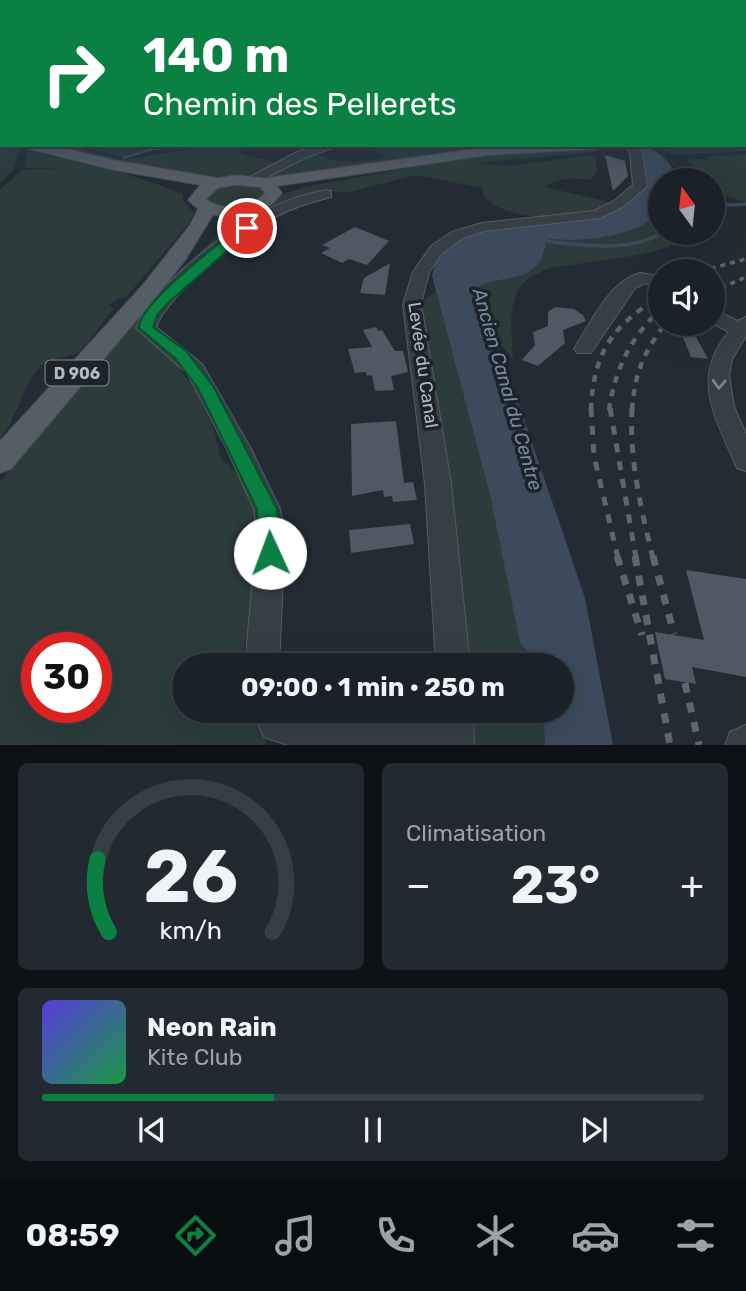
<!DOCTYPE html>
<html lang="fr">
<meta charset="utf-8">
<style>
body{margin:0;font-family:Rubik,sans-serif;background:#232930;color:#f1f3f6;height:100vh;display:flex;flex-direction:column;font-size:26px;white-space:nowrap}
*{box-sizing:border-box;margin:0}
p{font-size:23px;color:#9fa3a8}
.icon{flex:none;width:38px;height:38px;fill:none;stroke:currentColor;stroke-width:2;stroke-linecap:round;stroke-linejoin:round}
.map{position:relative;height:745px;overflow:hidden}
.side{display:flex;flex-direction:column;gap:18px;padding:18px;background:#0e1216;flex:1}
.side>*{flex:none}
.hud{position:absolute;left:0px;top:0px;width:747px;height:147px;box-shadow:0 7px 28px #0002,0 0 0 2px #383e45;background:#0b8043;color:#fff;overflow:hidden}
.needle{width:46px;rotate:345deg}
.buttons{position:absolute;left:648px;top:168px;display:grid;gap:14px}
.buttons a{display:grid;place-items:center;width:77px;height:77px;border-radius:50%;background:#1a2128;box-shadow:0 7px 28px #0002,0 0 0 2px #383e45;font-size:35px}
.speed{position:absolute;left:21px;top:632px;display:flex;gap:14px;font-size:35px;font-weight:700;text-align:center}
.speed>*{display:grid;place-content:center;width:91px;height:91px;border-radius:50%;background:#1a2128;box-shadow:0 7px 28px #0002,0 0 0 2px #383e45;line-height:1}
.speed .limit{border:10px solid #d22;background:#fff;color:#111}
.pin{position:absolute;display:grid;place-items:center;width:60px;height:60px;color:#fff;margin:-30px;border:4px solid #fff;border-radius:50%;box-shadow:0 2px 7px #0007}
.me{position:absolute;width:77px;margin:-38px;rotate:358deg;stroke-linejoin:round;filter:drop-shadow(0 0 5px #0008)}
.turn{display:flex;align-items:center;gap:24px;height:147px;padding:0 28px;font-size:32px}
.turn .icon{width:91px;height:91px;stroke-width:2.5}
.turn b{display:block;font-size:49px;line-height:60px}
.big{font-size:52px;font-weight:700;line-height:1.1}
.side .widget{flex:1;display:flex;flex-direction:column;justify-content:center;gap:10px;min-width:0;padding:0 24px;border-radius:10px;background:#232930}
.side .dial{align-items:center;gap:0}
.dial svg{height:182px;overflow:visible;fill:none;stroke:#383e45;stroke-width:7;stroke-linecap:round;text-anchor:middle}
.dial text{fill:#f1f3f6;stroke:none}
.song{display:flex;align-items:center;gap:21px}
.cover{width:84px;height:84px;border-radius:10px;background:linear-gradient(135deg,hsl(250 70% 55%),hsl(140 70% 35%))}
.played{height:7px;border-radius:4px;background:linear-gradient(90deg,#0b8043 35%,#383e45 35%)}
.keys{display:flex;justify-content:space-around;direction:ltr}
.heat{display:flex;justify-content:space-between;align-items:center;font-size:38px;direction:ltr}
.side .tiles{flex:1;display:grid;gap:18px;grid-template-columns:1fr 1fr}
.widget:last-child{grid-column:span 2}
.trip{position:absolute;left:172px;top:653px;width:402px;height:70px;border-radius:35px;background:#1a2128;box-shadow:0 7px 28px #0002,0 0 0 2px #383e45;font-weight:700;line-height:70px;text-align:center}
.tabs{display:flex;height:112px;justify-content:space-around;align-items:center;background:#0a0d10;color:#9fa3a8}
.tabs .icon{width:49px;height:49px}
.tabs .active{color:#0b8043}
.tabs b{font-size:32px;color:#f1f3f6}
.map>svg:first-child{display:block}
.green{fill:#2b3c3b;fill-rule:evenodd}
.water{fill:#3b4b5c}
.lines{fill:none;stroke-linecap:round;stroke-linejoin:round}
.stream-far1{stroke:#3b4b5c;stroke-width:2.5}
.stream{stroke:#3b4b5c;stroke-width:3.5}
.building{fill:#4f5863}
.minor-casing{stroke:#545c64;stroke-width:2}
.major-casing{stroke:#40474f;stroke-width:2}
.minor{fill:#363e46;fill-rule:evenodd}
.major{fill:#555d66;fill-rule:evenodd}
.rail-far3{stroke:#5d656f;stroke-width:3.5;stroke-dasharray:5 5;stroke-linecap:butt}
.rail-far2{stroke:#5d656f;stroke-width:4.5;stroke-dasharray:7 7;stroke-linecap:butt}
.rail-far1{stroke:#5d656f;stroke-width:5;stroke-dasharray:9 9;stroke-linecap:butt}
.rail{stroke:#5d656f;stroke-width:7;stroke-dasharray:10 10;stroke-linecap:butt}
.oneway{stroke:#7a828a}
.route{fill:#0b8043;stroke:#07532c;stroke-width:2}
.labels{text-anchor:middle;stroke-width:7;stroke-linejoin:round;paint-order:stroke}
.shield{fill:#1c232a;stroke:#848c94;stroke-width:2}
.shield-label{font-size:16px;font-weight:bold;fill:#b1b9c2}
.street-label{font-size:18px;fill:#b1b9c2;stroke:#1c232a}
.water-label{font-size:19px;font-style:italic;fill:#768ba2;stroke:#1c232a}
</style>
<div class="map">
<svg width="746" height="745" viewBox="0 0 746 745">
<rect width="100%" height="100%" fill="#232c35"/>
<!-- green -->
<g class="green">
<path d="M0 144 22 149 18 154 14 169 0 184Z"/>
<path d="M48 145H68L121 160 210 146 249 145 248 149 240 151 242 154 279 163 248 175 201 180Z"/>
<path d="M78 145H180L150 149 120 157Z"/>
<path d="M351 145H518L264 177 312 152C332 163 362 164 384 157L381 153Z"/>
<path d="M746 147V151L679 155 653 148Z"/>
<path d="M600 148 595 152 475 163C514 172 556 156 596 156 595 166 600 170 591 180 575 178 559 177 545 187L609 202 606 207C575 220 506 224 483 195V188L416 175 346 193 330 191 273 207 271 205 283 194 306 187 445 161 546 150Z"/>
<path d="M28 151C79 162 133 173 182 194L183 201 194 213 189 223 126 297 119 298 108 306 114 308C105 318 86 348 75 354 63 359 50 357 40 367 20 388 19 417 0 438V189L23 170 61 168H24Z"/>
<path d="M746 155V202L726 196 712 185V180H707L688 162V159H707V156Z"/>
<path d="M252 183 264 189 265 195C242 208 232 210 206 202L204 195 219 186Z"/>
<path d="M248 214H259L150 306 137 325 140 333 175 362 196 392 214 430 220 457 241 478 258 519 259 564 244 650 246 665H184V710L253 711 266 738 265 745H0V482L141 312 220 232ZM37 648H96V707H37Z"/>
<path d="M660 215V233H698C660 258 595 260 550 268 541 272 527 277 521 286 507 306 512 336 513 359L496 339 479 287C501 274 523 285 541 260 544 255 544 246 549 238 581 241 633 234 660 215Z"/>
<path d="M436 291 490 495 520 643 537 665H464L418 305Z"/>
<path d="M466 711H543L545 745H467Z"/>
</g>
<!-- water -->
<path class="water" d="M635 145C653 145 674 162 677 180H660V215C628 237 587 242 549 239 544 246 544 255 541 260 523 285 501 274 479 287L585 598 613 745H545L543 711 562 710V665H537L520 643 490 495 436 291 432 275 438 255 471 231 587 219 643 188Z"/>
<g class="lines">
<!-- stream-far1 -->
<g class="stream-far1">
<path d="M290 145 308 149"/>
<path d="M123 158 153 149 184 145"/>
</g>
<!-- stream -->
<g class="stream">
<path d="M712 206 746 204"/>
<path d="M544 241C581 245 628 253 662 233"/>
</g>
</g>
<!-- building -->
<g class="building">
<path d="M605 155 625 161 628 176 613 191Z"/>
<path d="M355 227 389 241 367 265 349 259 342 263 321 253 330 248 322 245Z"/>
<path d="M390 263 385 295 360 293 364 278Z"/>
<path d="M555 307 574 309 583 315 586 321 563 330 565 343 538 366 522 360 535 345 533 332 548 326V312Z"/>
<path d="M376 327 378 331 382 330 395 351H403L408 372 391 376 394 390 375 391 372 375 367 376 366 372 355 373 348 349 372 347 363 330Z"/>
<path d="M680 330 696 337 708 359 691 357Z"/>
<path d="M396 421 404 483 413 482 417 500 393 502 392 496 384 497 383 490 352 496 351 424Z"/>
<path d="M410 524 414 544 351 553 349 530Z"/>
<path d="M686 570 746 579V677L692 667 696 684 665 679 655 632 704 640Z"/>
</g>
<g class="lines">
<defs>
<g id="minor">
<path d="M321 145H340L305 158 255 183 250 184 244 180 297 152Z"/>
<path d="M625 145H637L642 153 647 186 624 206 600 218 484 231 463 238 442 253 429 272 421 304 451 484 470 665H436L425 484 403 304 413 272 431 246 452 232 482 223 594 211 614 201 633 185 630 153Z"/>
<path d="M326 190 331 191V197C311 202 292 208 275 217 242 234 169 293 156 327L202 364 250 447 280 509 285 536 279 665H245L257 536 254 509 226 447 187 373 136 328C154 286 224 232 264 211 284 201 305 194 326 190Z"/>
<path d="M640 273 660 276V288L645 283 635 288 591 353H577L574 349C591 323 609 281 640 273Z"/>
<path d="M712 309 738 321 746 317V336L732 359 729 375 734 407 746 434V471L737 468 734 461C714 415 691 376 729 332L712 323Z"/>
<path d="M252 710 437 716V710H473L474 745H288L264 737Z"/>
<path d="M746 725V745H725L730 732Z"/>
</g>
<g id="major">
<rect x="0" y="134" width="2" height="9"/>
<path d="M23 145H49L114 160 218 178 236 175 265 178 489 147 602 145 595 149 489 155 277 186 282 193C266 216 240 220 213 215L186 259 157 296 11 469 0 473V441L141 287 190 225 198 209 188 200 200 185 114 170 25 148ZM236 185 260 187 265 193C251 209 223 212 206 199L218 188Z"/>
</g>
</defs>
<!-- minor casing -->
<use href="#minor" class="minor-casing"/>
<!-- major casing -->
<use href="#major" class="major-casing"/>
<!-- minor -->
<use href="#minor" class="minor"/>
<!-- major -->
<use href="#major" class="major"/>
<!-- rail-far3 -->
<g class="rail-far3">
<path d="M701 271 746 259"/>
<path d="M712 292 746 277"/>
</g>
<!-- rail-far2 -->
<g class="rail-far2">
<path d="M591 410C593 354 612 325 660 297"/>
<path d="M609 410C615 370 630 338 660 310"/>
<path d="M632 410C635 372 643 354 665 324"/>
</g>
<!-- rail-far1 -->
<g class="rail-far1">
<path d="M591 408 594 456 618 558"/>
<path d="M610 408 636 558"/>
<path d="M632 408C629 459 641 509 653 558"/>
</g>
<!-- rail -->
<g class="rail">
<path d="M617 556 642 635"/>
<path d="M635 556 670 745"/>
<path d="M653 556 674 634"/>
<path d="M685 683 699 745"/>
</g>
</g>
<!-- one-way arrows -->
<defs><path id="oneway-chevron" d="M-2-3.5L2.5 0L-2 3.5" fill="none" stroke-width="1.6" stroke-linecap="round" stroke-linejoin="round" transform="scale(1.75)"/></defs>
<use class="oneway" href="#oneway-chevron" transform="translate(719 384) rotate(93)"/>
<!-- sky -->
<linearGradient id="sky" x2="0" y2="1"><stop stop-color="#13181d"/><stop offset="0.43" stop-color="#3f4b5c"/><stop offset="1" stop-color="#3f4b5c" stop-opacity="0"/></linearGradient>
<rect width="746" height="181" fill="url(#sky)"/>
<!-- route -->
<path class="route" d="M243 225 253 228 169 302 157 315 153 327 186 351 213 386 277 509 281 553 277 560 270 563 262 560 259 553 257 509 198 388 175 358 139 328C139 304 222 241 243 225Z"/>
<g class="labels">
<!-- shield labels -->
<rect class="shield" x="45.5" y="360.5" width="63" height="25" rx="5"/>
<g class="shield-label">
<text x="77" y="379">D 906</text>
</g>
<!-- street labels -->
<g class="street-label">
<text transform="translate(423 365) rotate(82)" y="6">Levée du Canal</text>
</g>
<!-- water labels -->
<g class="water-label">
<text transform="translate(508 389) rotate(74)" y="7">Ancien Canal du Centre</text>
</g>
</g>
</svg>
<div class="buttons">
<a><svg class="needle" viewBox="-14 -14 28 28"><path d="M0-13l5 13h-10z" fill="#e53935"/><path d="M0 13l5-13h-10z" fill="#9fa3a8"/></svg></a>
<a><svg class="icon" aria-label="sound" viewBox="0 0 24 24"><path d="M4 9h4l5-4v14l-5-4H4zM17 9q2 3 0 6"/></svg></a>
</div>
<div class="speed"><div class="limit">30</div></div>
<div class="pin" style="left:247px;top:228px;background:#d93025"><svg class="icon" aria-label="arrive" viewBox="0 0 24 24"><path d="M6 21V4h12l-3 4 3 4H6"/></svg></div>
<svg class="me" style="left:270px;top:553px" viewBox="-20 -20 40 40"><circle r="19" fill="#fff"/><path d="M0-13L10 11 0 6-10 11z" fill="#0b8043"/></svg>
<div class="trip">09:00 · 1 min · 250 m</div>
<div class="hud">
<div class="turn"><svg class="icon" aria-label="right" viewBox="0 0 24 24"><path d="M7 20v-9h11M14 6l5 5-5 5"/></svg><div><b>140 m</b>Chemin des Pellerets</div></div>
</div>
</div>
<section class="side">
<div class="tiles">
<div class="widget dial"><svg viewBox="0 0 100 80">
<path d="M14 69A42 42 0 1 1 86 69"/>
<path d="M14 69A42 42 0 0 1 9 37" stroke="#0b8043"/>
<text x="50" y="56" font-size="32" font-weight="700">26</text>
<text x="50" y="72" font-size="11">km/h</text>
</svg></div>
<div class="widget"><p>Climatisation</p>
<div class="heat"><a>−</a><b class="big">23°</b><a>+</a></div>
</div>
<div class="widget">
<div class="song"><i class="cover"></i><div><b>Neon Rain</b><p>Kite Club</p></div></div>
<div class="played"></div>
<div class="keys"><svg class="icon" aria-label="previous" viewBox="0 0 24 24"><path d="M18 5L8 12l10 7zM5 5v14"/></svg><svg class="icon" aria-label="pause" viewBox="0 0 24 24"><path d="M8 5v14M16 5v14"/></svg><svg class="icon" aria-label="next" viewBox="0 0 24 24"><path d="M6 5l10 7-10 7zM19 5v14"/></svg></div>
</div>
</div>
</section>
<nav class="tabs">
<b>08:59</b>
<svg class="icon active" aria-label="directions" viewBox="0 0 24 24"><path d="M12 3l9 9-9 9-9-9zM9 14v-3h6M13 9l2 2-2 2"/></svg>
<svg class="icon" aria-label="music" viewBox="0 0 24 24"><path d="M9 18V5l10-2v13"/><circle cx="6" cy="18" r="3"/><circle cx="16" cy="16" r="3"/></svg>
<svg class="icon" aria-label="phone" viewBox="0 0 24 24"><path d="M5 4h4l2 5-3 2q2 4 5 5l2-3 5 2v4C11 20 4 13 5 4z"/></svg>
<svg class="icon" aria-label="climate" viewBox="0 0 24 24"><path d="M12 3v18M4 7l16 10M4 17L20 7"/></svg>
<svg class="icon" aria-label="car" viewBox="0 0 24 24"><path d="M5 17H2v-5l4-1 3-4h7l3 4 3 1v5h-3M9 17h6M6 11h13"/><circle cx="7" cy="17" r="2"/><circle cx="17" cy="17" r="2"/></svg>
<svg class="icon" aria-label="filters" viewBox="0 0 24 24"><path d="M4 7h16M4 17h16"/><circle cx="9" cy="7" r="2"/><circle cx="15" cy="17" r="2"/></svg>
</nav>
